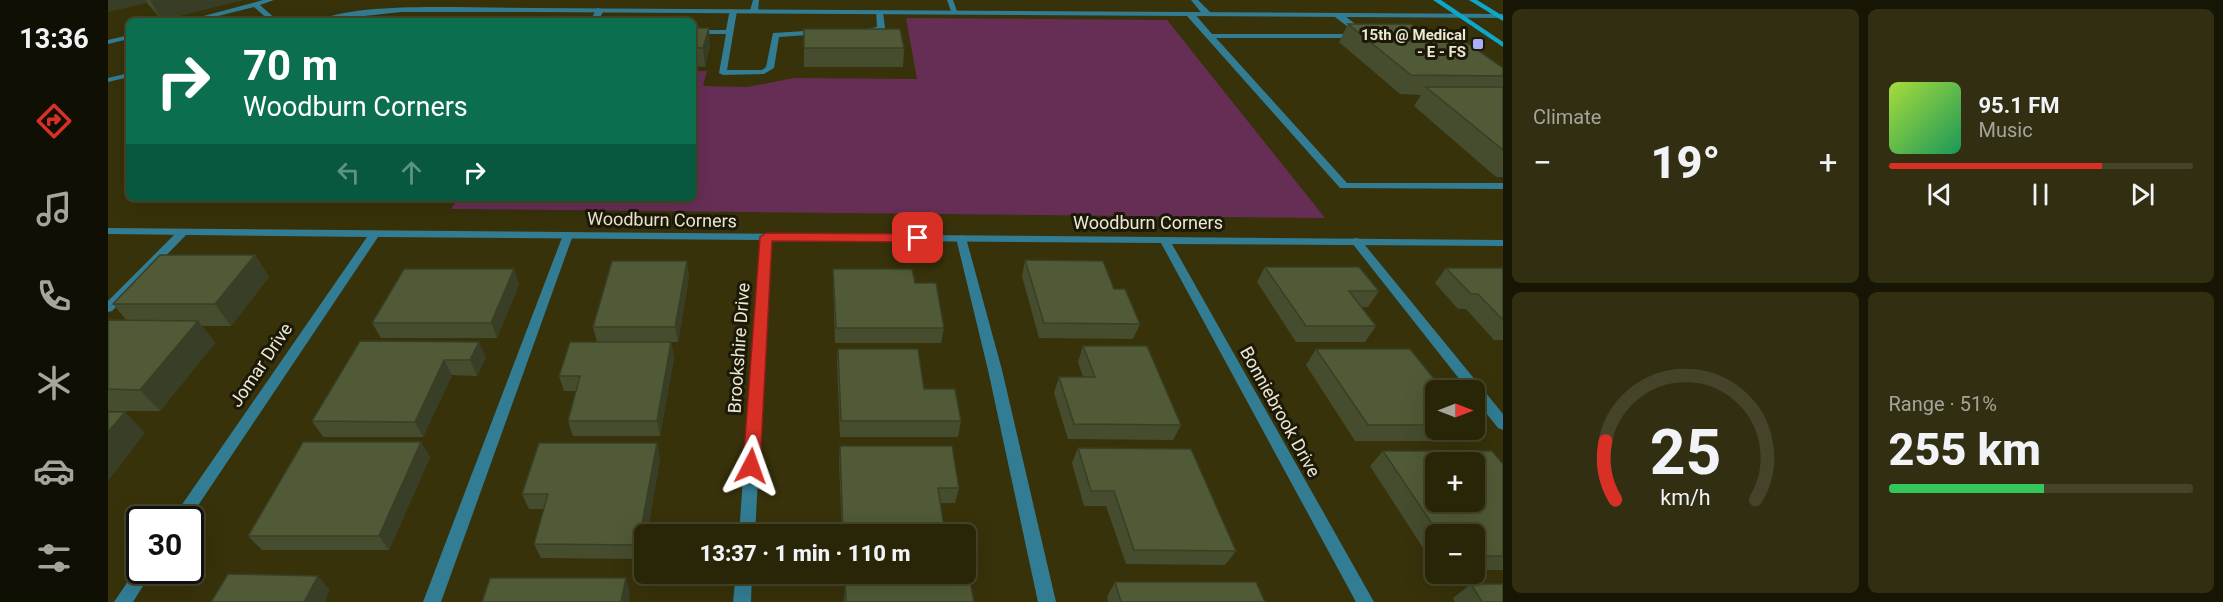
<!DOCTYPE html>
<meta charset="utf-8">
<style>
body{margin:0;font-family:Roboto,sans-serif;background:#312e12;color:#f1f3f6;height:100vh;display:flex;flex-direction:column;font-size:22px;white-space:nowrap}
*{box-sizing:border-box;margin:0}
p{font-size:20px;color:#a5a59c}
.icon{flex:none;width:33px;height:33px;fill:none;stroke:currentColor;stroke-width:2;stroke-linecap:round;stroke-linejoin:round}
.map{position:relative;flex:1;overflow:hidden}
.side{display:flex;flex-direction:column;gap:9px;padding:9px;background:#171504;width:720px}
.side>*{flex:none}
.banner{position:absolute;left:18px;top:18px;width:570px;height:183px;border-radius:9px;box-shadow:0 6px 24px #0002,0 0 0 2px #454329;background:#0b6e4f;color:#fff;overflow:hidden}
.needle{width:39px;rotate:90deg}
.controls{position:absolute;left:1317px;top:380px;display:grid;gap:12px}
.controls a{display:grid;place-items:center;width:60px;height:60px;border-radius:9px;background:#292608;box-shadow:0 6px 24px #0002,0 0 0 2px #454329;font-size:30px}
.speed{position:absolute;left:18px;top:506px;display:flex;gap:12px;font-size:30px;font-weight:700;text-align:center}
.speed>*{display:grid;place-content:center;width:78px;height:78px;border-radius:50%;background:#292608;box-shadow:0 6px 24px #0002,0 0 0 2px #454329;line-height:1}
.speed .limit{border:3px solid #111;border-radius:9px;background:#fff;color:#111}
.pin{position:absolute;display:grid;place-items:center;width:51px;height:51px;color:#fff;margin:-26px;border-radius:12px;box-shadow:0 3px 9px #0006}
.me{position:absolute;width:66px;margin:-33px;rotate:4deg;stroke-linejoin:round;filter:drop-shadow(0 0 4px #0008)}
.turn{display:flex;align-items:center;gap:21px;height:126px;padding:0 18px;font-size:27px}
.turn .icon{width:78px;height:78px;stroke-width:2.5}
.turn b{display:block;font-size:42px;line-height:51px}
.lanes{display:flex;align-items:center;height:57px;padding:0 18px;background:#0003;justify-content:center;gap:30px;direction:ltr}
.lanes .off{opacity:.35}
.big{font-size:45px;font-weight:800;line-height:1.1}
.side .widget{flex:1;display:flex;flex-direction:column;justify-content:center;gap:9px;min-width:0;padding:0 21px;border-radius:9px;background:#312e12}
.side .dial{align-items:center;gap:0}
.dial svg{height:156px;overflow:visible;fill:none;stroke:#454329;stroke-width:7;stroke-linecap:round;text-anchor:middle}
.dial text{fill:#f1f3f6;stroke:none}
.song{display:flex;align-items:center;gap:18px}
.cover{width:72px;height:72px;border-radius:9px;background:linear-gradient(135deg,hsl(80 70% 55%),hsl(150 70% 35%))}
.played{height:6px;border-radius:3px;background:linear-gradient(90deg,#d93025 70%,#454329 70%)}
.keys{display:flex;justify-content:space-around;direction:ltr}
.heat{display:flex;justify-content:space-between;align-items:center;font-size:33px;direction:ltr}
.charge{height:9px;border-radius:4px;background:linear-gradient(90deg,#34c759 51%,#454329 0)}
.side .tiles{flex:1;display:grid;gap:9px;grid-template-columns:repeat(2,1fr)}
.trip{position:absolute;left:526px;top:524px;width:342px;height:60px;border-radius:9px;background:#292608;box-shadow:0 6px 24px #0002,0 0 0 2px #454329;font-weight:800;line-height:60px;text-align:center}
main{display:flex;flex:1;min-height:0}
.dock{display:flex;flex-direction:column;width:108px;justify-content:space-around;align-items:center;background:#100f03;color:#a5a59c}
.dock .icon{width:42px;height:42px}
.dock .active{color:#d93025}
.dock b{font-size:27px;color:#f1f3f6}
.map>svg:first-child{display:block}
.green{fill:#662e54}
.lines{fill:none;stroke-linecap:round;stroke-linejoin:round}
.service{fill:#327d94;fill-rule:evenodd}
.minor{fill:#327d94;fill-rule:evenodd}
.secondary{fill:#0da7cc;fill-rule:evenodd}
.wall{fill:#454d2e}
.shaded-wall{fill:#383f26}
.building{fill:#505a36;stroke:#383f26;stroke-width:1.5;fill-rule:evenodd}
.route{fill:#d93025;stroke:#8d1f18;stroke-width:1.5}
.poi-dot{fill:#abaffb;stroke:#1c1909;stroke-width:2}
.labels{text-anchor:middle;stroke-width:6;stroke-linejoin:round;paint-order:stroke}
.far-poi-label{font-size:15px;font-weight:bold;fill:#eae8d2;stroke:#1c1909;text-anchor:end}
.street-label{font-size:18px;fill:#eae8d2;stroke:#1c1909}
</style>
<main>
<nav class="dock">
<b>13:36</b>
<svg class="icon active" aria-label="directions" viewBox="0 0 24 24"><path d="M12 3l9 9-9 9-9-9zM9 14v-3h6M13 9l2 2-2 2"/></svg>
<svg class="icon" aria-label="music" viewBox="0 0 24 24"><path d="M9 18V5l10-2v13"/><circle cx="6" cy="18" r="3"/><circle cx="16" cy="16" r="3"/></svg>
<svg class="icon" aria-label="phone" viewBox="0 0 24 24"><path d="M5 4h4l2 5-3 2q2 4 5 5l2-3 5 2v4C11 20 4 13 5 4z"/></svg>
<svg class="icon" aria-label="climate" viewBox="0 0 24 24"><path d="M12 3v18M4 7l16 10M4 17L20 7"/></svg>
<svg class="icon" aria-label="car" viewBox="0 0 24 24"><path d="M5 17H2v-5l4-1 3-4h7l3 4 3 1v5h-3M9 17h6M6 11h13"/><circle cx="7" cy="17" r="2"/><circle cx="17" cy="17" r="2"/></svg>
<svg class="icon" aria-label="filters" viewBox="0 0 24 24"><path d="M4 7h16M4 17h16"/><circle cx="9" cy="7" r="2"/><circle cx="15" cy="17" r="2"/></svg>
</nav>
<div class="map">
<svg width="1395" height="602" viewBox="0 0 1395 602">
<rect width="100%" height="100%" fill="#37320a"/>
<!-- green -->
<path class="green" d="M798 18 1059 20 1217 218 343 209 350 198H585V71H599L595 86 639 87 686 78 809 79Z"/>
<g class="lines">
<!-- service -->
<g class="service">
<path d="M155 0H166L152 5 170 21H162L146 7 90 21H77Z"/>
<path d="M645 0H651L650 11 646 13 642 11Z"/>
<path d="M839 0H845L850 14H844Z"/>
<path d="M1083 0H1090L1102 12V16H1096Z"/>
<path d="M346 7 426 8 430 10 426 12H293L211 21C237 6 315 7 346 7Z"/>
<path d="M489 8 496 10 490 21H482Z"/>
<path d="M622 9 629 11 619 70H654L658 67 665 33 713 30 717 32 713 34 671 37 666 68 656 74 615 75 611 73 618 34H585V30H618Z"/>
<path d="M768 10 775 12 777 28 771 33 754 34V30L769 27Z"/>
<path d="M1079 12H1085L1104 34H1251L1252 36 1248 38H1108L1239 183H1395V189L1232 188 1079 16Z"/>
<path d="M1227 13H1233L1258 32V36H1252L1227 17Z"/>
<path d="M21 35V39L0 44V40Z"/>
<path d="M21 73V77L0 82V78Z"/>
<path d="M75 229 80 232 79 234 4 311 0 312V301L71 230Z"/>
<path d="M460 232 465 235 333 602H315L455 235Z"/>
<path d="M853 235 858 238 894 370 948 602H930L880 370 848 238Z"/>
<path d="M1248 238 1252 239 1395 414V430L1390 428 1366 398V390H1360L1244 243 1243 241 1244 239Z"/>
</g>
<!-- minor -->
<g class="minor">
<path d="M423 8 1395 14V18L426 12H423Z"/>
<path d="M0 228 1395 240V246L1064 244 1266 602H1248L1053 243 663 240 647 534H631L652 240 270 237 81 519H64L259 237 0 234Z"/>
<path d="M31 565 32 570H45L25 602H6Z"/>
<path d="M628 573H644L643 602H625Z"/>
</g>
<!-- secondary -->
<g class="secondary">
<path d="M1325 0H1333L1395 42V47Z"/>
<path d="M1361 0H1369L1395 16V21Z"/>
</g>
</g>
<!-- wall -->
<g class="wall">
<path d="M0 0H135L54 20 39 3Z"/>
<path d="M1240 24 1322 38 1395 68V177H1388L1306 106 1313 95 1292 94 1231 42Z"/>
<path d="M585 28 602 46 597 67 585 66Z"/>
<path d="M696 29 796 48 795 67H696Z"/>
<path d="M147 255 161 277 123 326H94L107 343 52 411H0V320L19 321 5 304Z"/>
<path d="M917 260 1006 289 1032 324 1025 339 931 338 914 276Z"/>
<path d="M1157 267 1271 291 1260 307H1253L1268 326 1257 342H1188L1149 282Z"/>
<path d="M1338 268H1395V340H1386L1358 309H1350L1327 283Z"/>
<path d="M406 269 411 285 389 338H273L264 323Z"/>
<path d="M725 269 807 283 836 328 833 343H727L725 285Z"/>
<path d="M581 277 570 342H559H563L566 358 552 436H465L460 421 468 391H456L451 376 489 342 485 327Z"/>
<path d="M252 341 378 357 369 376 344 375 315 437H215L204 421Z"/>
<path d="M975 346 1073 425 1065 440 960 439 946 393 951 377H975L970 362Z"/>
<path d="M730 349 816 389 853 421 850 437H732L729 364Z"/>
<path d="M1208 349 1328 390V429H1359L1348 441H1247L1198 365Z"/>
<path d="M313 442 322 457 281 550H154L140 536Z"/>
<path d="M549 443 552 459 539 534H537L534 559 433 558 426 544 436 509H421L414 494Z"/>
<path d="M732 446 851 488 847 503H832L837 534H734L731 462Z"/>
<path d="M970 448 1128 551 1117 565 1018 564 998 506H976L964 463Z"/>
<path d="M1275 451 1395 464V570H1366V534H1328V568L1262 466Z"/>
<path d="M737 582 866 602H736Z"/>
<path d="M1007 582 1157 602H1000L999 597Z"/>
<path d="M1363 584 1395 602H1347L1345 598Z"/>
</g>
<!-- shaded-wall -->
<g class="shaded-wall">
<path d="M0 0H38L39 3 0 12Z"/>
<path d="M42 0H135L54 20Z"/>
<path d="M601 28 602 46 597 67 595 48Z"/>
<path d="M147 255 161 277 123 326 107 304Z"/>
<path d="M579 261 581 277 570 342 567 327Z"/>
<path d="M406 269 411 285 389 338 383 323Z"/>
<path d="M90 321 107 343 52 411 32 390Z"/>
<path d="M371 342 378 357 369 376 362 360Z"/>
<path d="M563 342 566 358 552 436 549 421Z"/>
<path d="M336 360 344 375 315 437 307 422Z"/>
<path d="M17 412 37 433 0 481V432Z"/>
<path d="M313 442 322 457 281 550 271 536Z"/>
<path d="M549 443 552 459 539 534H537V544L534 559 530 545Z"/>
<path d="M210 576 222 590 217 602H196Z"/>
<path d="M518 578 522 592 521 602H513Z"/>
</g>
<!-- building -->
<g class="building">
<path d="M1240 24H1303L1322 38H1352L1395 68V76L1303 75Z"/>
<path d="M585 28H601L595 48H585Z"/>
<path d="M696 29H792L796 48H696Z"/>
<path d="M1318 87H1395V150Z"/>
<path d="M52 255H147L107 304H5Z"/>
<path d="M917 260 995 261 1006 289H1017L1032 324 936 323Z"/>
<path d="M504 261H579L567 327H485Z"/>
<path d="M1157 267H1251L1271 291H1241L1268 326H1198Z"/>
<path d="M1338 268H1395V320L1370 294H1363Z"/>
<path d="M296 269H406L383 323H264Z"/>
<path d="M725 269H804L807 283H828L836 328H728Z"/>
<path d="M0 320 90 321 32 390 0 389Z"/>
<path d="M252 341 371 342 362 360H336L307 422 204 421Z"/>
<path d="M462 342H563L549 421H460L472 376H451Z"/>
<path d="M975 346H1039L1073 425 966 424 951 377H987Z"/>
<path d="M730 349H810L816 389H847L853 421H733Z"/>
<path d="M1208 349H1302L1335 390H1328V425H1260Z"/>
<path d="M0 412H17L0 432Z"/>
<path d="M195 442H313L271 536H140Z"/>
<path d="M431 443H549L530 545 426 544 440 494H414Z"/>
<path d="M732 446H844L851 488H830L837 534H735Z"/>
<path d="M970 448 1083 449 1128 551 1026 550 1006 491H983Z"/>
<path d="M1275 451H1384L1395 464V556H1366V534H1331ZM1328 462H1366V501H1328Z"/>
<path d="M120 574 210 576 196 602H103Z"/>
<path d="M382 578H518L513 602H374Z"/>
<path d="M737 582H862L866 602H738Z"/>
<path d="M1007 582H1148L1157 602H1013Z"/>
<path d="M1363 584H1395V602H1374Z"/>
</g>
<!-- route -->
<path class="route" d="M658 233 810 234 816 238 810 242 664 241 652 466 649 471 643 473 637 471 635 466 652 237Z"/>
<!-- markers -->
<rect class="poi-dot" x="1364" y="38" width="12" height="12" rx="3"/>
<g class="labels">
<!-- far-poi labels -->
<g class="far-poi-label">
<text x="1358" y="40">15th @ Medical<tspan x="1358" dy="17">- E - FS</tspan></text>
</g>
<!-- street labels -->
<g class="street-label">
<text transform="translate(554 220) rotate(1)" y="6">Woodburn Corners</text>
<text x="1040" y="229">Woodburn Corners</text>
<text transform="translate(631 348) rotate(-86)" y="6">Brookshire Drive</text>
<text transform="translate(153 365) rotate(-56)" y="6">Jomar Drive</text>
<text transform="translate(1172 412) rotate(61)" y="6">Bonniebrook Drive</text>
</g>
</g>
</svg>
<div class="controls">
<a><svg class="needle" viewBox="-14 -14 28 28"><path d="M0-13l5 13h-10z" fill="#e53935"/><path d="M0 13l5-13h-10z" fill="#a5a59c"/></svg></a>
<a>+</a>
<a>−</a>
</div>
<div class="speed"><div class="limit">30</div></div>
<div class="pin" style="left:810px;top:238px;background:#d93025"><svg class="icon" aria-label="arrive" viewBox="0 0 24 24"><path d="M6 21V4h12l-3 4 3 4H6"/></svg></div>
<svg class="me" style="left:643px;top:466px" viewBox="-20 -20 40 40"><path d="M0-17L14 15 0 8-14 15z" fill="#d93025" stroke="#fff" stroke-width="4"/></svg>
<div class="trip">13:37 · 1 min · 110 m</div>
<div class="banner">
<div class="turn"><svg class="icon" aria-label="right" viewBox="0 0 24 24"><path d="M7 20v-9h11M14 6l5 5-5 5"/></svg><div><b>70 m</b>Woodburn Corners</div></div>
<div class="lanes"><svg class="icon off" aria-label="left" viewBox="0 0 24 24"><path d="M17 20v-9H6M10 6l-5 5 5 5"/></svg><svg class="icon off" aria-label="ahead" viewBox="0 0 24 24"><path d="M12 20V5M6 11l6-6 6 6"/></svg><svg class="icon" aria-label="right" viewBox="0 0 24 24"><path d="M7 20v-9h11M14 6l5 5-5 5"/></svg></div>
</div>
</div>
<section class="side">
<div class="tiles">
<div class="widget"><p>Climate</p>
<div class="heat"><a>−</a><b class="big">19°</b><a>+</a></div>
</div>
<div class="widget">
<div class="song"><i class="cover"></i><div><b>95.1 FM</b><p>Music</p></div></div>
<div class="played"></div>
<div class="keys"><svg class="icon" aria-label="previous" viewBox="0 0 24 24"><path d="M18 5L8 12l10 7zM5 5v14"/></svg><svg class="icon" aria-label="pause" viewBox="0 0 24 24"><path d="M8 5v14M16 5v14"/></svg><svg class="icon" aria-label="next" viewBox="0 0 24 24"><path d="M6 5l10 7-10 7zM19 5v14"/></svg></div>
</div>
<div class="widget dial"><svg viewBox="0 0 100 80">
<path d="M14 69A42 42 0 1 1 86 69"/>
<path d="M14 69A42 42 0 0 1 9 39" stroke="#d93025"/>
<text x="50" y="56" font-size="32" font-weight="700">25</text>
<text x="50" y="72" font-size="11">km/h</text>
</svg></div>
<div class="widget"><p>Range · 51%</p><b class="big">255 km</b><div class="charge"></div></div>
</div>
</section>
</main>
